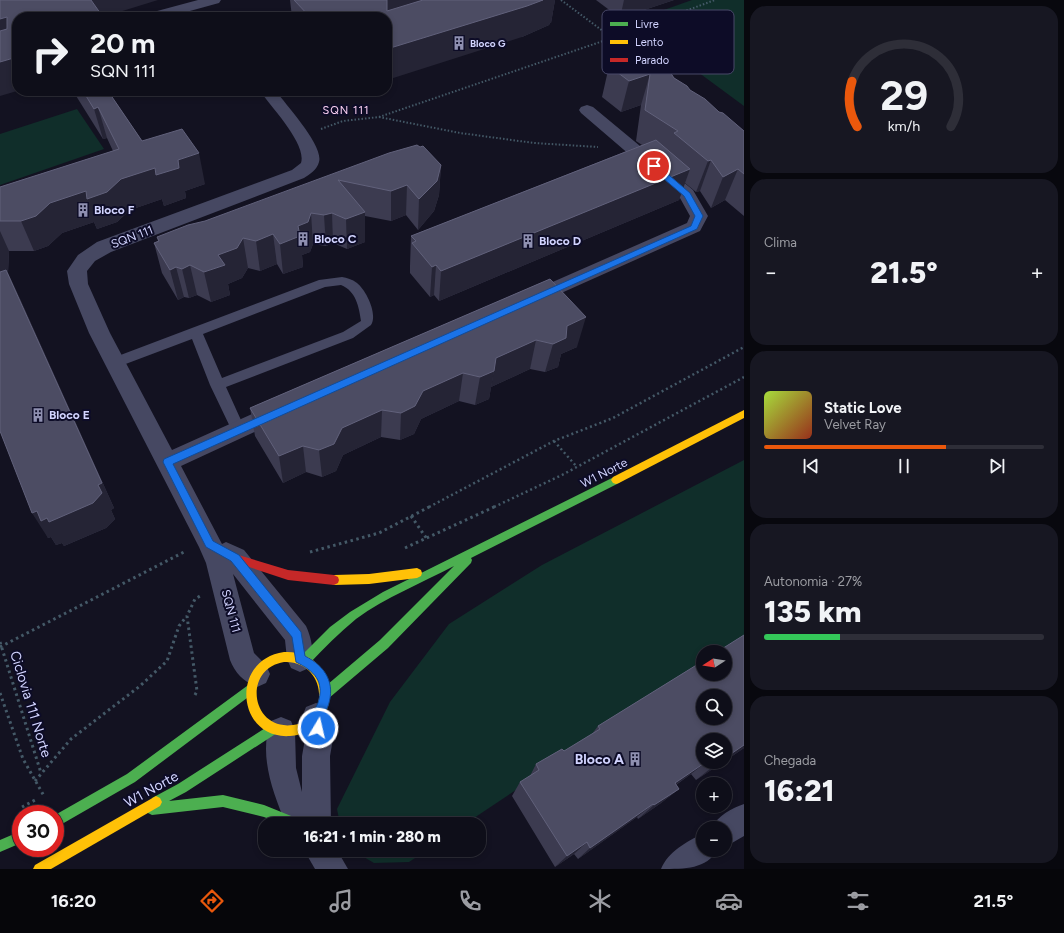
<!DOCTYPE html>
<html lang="pt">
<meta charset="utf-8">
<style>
body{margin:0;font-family:Figtree,sans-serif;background:#171722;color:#f1f3f6;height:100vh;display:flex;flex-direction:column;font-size:15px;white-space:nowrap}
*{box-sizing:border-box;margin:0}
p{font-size:13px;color:#9b9ca2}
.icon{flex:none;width:22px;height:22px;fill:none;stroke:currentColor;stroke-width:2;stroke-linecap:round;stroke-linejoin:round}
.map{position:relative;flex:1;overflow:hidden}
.sheet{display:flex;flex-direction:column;gap:6px;padding:6px;background:#08080e;width:320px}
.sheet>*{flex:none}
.banner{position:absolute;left:12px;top:12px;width:380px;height:84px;border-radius:16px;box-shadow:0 2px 6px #0003,0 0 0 1px #2e2e38;background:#0e0e19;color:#f1f3f6;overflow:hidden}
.needle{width:26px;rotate:258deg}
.buttons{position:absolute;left:696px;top:645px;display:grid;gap:8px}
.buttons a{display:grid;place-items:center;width:36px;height:36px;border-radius:50%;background:#0e0e19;box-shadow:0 2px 6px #0003,0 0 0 1px #2e2e38;font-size:20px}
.speed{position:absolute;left:12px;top:805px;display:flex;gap:8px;font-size:20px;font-weight:700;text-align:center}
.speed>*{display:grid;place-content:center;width:52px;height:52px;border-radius:50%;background:#0e0e19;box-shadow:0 2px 6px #0003,0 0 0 1px #2e2e38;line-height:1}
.speed .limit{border:6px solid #d22;background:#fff;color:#111}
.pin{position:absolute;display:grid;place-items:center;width:34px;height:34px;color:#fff;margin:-17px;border:2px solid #fff;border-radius:50%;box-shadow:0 1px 4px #0007}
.me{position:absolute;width:44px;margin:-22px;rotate:9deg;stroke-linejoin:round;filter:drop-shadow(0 0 3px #0008)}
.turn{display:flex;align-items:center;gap:14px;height:84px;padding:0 12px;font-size:18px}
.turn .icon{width:52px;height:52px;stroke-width:2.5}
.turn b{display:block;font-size:28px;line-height:34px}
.big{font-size:30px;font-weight:800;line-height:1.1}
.sheet .card{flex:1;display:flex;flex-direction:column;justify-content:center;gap:6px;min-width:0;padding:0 14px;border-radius:16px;background:#171722}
.sheet .dial{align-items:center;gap:0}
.dial svg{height:104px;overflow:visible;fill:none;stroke:#2e2e38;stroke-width:7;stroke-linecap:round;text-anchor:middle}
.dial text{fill:#f1f3f6;stroke:none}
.song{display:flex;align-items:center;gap:12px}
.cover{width:48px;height:48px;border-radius:6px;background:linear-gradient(135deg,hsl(80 70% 55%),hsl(10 70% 35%))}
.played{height:4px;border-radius:2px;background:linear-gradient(90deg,#ea580c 65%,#2e2e38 65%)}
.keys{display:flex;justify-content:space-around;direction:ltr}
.heat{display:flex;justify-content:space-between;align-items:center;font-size:22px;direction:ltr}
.charge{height:6px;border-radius:3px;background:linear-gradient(90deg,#34c759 27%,#2e2e38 0)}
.trip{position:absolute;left:258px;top:817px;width:228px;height:40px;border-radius:16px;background:#0e0e19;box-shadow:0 2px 6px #0003,0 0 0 1px #2e2e38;font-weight:800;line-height:40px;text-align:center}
.tab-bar{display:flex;height:64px;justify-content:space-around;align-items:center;background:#06060a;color:#9b9ca2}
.tab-bar .icon{width:28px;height:28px}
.tab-bar .current{color:#ea580c}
.tab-bar b{font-size:18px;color:#f1f3f6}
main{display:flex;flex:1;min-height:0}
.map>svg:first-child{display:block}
.green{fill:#102e2a}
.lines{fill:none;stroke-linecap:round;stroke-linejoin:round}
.path-far2{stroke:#445967;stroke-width:2;stroke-dasharray:1.5 2;stroke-linecap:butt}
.path-far1{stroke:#445967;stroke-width:2.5;stroke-dasharray:2 3;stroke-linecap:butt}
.path{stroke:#445967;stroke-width:3;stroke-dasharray:2.5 3.5;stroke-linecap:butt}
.lane{fill:#464862;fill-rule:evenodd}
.street{fill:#464862;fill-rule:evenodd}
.fast{fill:#4caf50;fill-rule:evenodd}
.slow{fill:#ffc107;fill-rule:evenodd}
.jam{fill:#c62828;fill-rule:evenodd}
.wall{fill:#3c3b50;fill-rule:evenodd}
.shaded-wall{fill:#252435}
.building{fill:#4c4c63;stroke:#61617b;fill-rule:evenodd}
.route{fill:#1a73e8;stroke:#114b97}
.labels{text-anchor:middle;stroke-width:4;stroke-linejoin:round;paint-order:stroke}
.far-poi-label{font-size:10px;font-weight:bold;fill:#d2d4ff;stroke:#0d0c27;text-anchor:start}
.far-neighbourhood-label{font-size:11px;letter-spacing:1px;fill:#ffd4f6;stroke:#0d0c27}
.poi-label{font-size:12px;font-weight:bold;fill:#d2d4ff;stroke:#0d0c27;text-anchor:start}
.street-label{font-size:12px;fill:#d2d4ff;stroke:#0d0c27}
.near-street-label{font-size:14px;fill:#d2d4ff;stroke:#0d0c27}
.near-poi-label{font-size:14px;font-weight:bold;fill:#d2d4ff;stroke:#0d0c27;text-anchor:end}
.key{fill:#0d0c27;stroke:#484868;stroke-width:1}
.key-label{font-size:11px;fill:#d2d4ff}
</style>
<main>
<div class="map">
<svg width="744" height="869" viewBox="0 0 744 869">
<rect width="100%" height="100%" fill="#131221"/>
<!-- green -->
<g class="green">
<path d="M692 0H744V106L630 22Z"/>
<path d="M77 109 104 149 0 185V134Z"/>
<path d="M744 460V638L723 652H703V665L465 824H340L337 809 390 702 449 624 542 565Z"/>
<path d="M352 850H427L409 862 374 863Z"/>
</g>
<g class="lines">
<!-- path-far2 -->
<g class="path-far2">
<path d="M561 0 638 57"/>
<path d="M379 117 460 133 534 143 598 147"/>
<path d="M321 129 343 121 379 117 612 38 715 0"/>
</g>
<!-- path-far1 -->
<g class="path-far1">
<path d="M554 441 577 467"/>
<path d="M429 507 554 441 613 418 744 347"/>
<path d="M494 507 562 475 744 377"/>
</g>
<!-- path -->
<g class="path">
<path d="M411 516 427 539"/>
<path d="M405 548 496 506"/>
<path d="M310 552 379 533 431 506"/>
<path d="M0 642 41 773"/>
<path d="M0 647 186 551"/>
<path d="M0 693 23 759 44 796"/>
<path d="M195 695 197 691 187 616 195 599 200 596"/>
<path d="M35 781 71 739 140 686 167 661 179 626 186 617"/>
<path d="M22 807 37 799"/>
</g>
<!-- lane -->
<path class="lane" d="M342 277C347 278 352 279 357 283 366 290 378 314 371 325L353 338 226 387 245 429 243 433 238 435 233 433 210 385 192 339 115 368 110 367 108 363 110 359 319 280ZM341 285C356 291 359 307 361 321L343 332 222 378 203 334 325 287Z"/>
<!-- street -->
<g class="street">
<path d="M198 0H221L219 3 168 17H144L146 14Z"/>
<path d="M260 91H276C286 105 324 146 319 162 317 170 310 174 304 178L111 252 95 261 87 271 88 284 110 333 172 450 279 402 287 405 290 411 287 417 181 466 222 544 226 542 244 550 306 626C312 639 315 655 309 668L300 672 291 668 287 659 285 640 233 574 254 653 266 665 270 674 266 683 257 687C244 682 235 673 230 660L206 563 199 547 89 333 69 284 67 271 78 255 97 242 292 170 301 163C307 144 271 107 260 91Z"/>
<path d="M587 105 593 107 693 190 708 216 700 231 530 307 523 305 520 300 523 295 687 223 690 216 680 198 581 113 579 110 581 107Z"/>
<path d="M316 703 326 707 330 717 333 739 330 756 331 824H286C273 793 258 754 271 721L281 717 291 721 295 731 296 768 302 792V756L305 739 302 717 306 707Z"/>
<path d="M744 804V836L725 847V828H712C717 816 732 808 744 804Z"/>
<path d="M703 834V850H717C707 869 685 869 661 869 668 852 687 841 703 834Z"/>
<path d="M304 850H337L348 869H315Z"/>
</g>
<!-- fast -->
<g class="fast">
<path d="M616 476 619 477 621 480 619 483 471 558 472 560 471 563 388 648 329 698 325 699 321 698 320 694 321 690 380 640 454 566C422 583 386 597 356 619 339 633 324 648 309 664L305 665 301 664 300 660 301 656 330 627 350 612 383 592Z"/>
<path d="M251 683 255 684 256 688 255 692 135 782 55 828V815L127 774Z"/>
<path d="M273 723 277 725 279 729 277 733 186 792 169 801 223 795 264 805 301 820 303 824H282L264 817 223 807 152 815 148 813 146 809 148 805 151 804 152 798 178 784Z"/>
<path d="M21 831V843L0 852V840Z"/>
</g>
<!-- slow -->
<g class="slow">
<path d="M744 410V418L619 483 616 484 613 483 611 480 613 477Z"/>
<path d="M417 568 421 570 422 573 421 576 417 578 369 584 334 585 330 583 329 580 330 577 334 575 369 574Z"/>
<path d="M284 652C341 649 346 733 290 736 237 740 229 660 284 652ZM284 662C326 660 332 720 293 725 251 731 242 669 284 662Z"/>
<path d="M156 796 160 798 162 802 160 806 51 869H33L35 865Z"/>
</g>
<!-- jam -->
<path class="jam" d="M235 554 288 570 334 575 338 577 339 580 338 583 334 585 288 580 231 561 230 558 231 555Z"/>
</g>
<!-- wall -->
<g class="wall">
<path d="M290 0H555L551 23H550L549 25 522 37 387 17H292Z"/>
<path d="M596 0H674L620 18Z"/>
<path d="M609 66 656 68 674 78 744 131V216L725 200 711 208 700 191 696 192 685 183 679 200 439 301 434 295 430 297 410 273V266L411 236 642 145 636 141 641 105 621 112 602 97Z"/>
<path d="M73 91H108L142 141 205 184 185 191 186 198 164 206 162 199 130 210 117 222 97 229 94 222 62 233 48 246 34 251H9L8 273 20 299 114 508 111 510 115 519 106 528 64 546 62 543 56 545 51 537 48 538 0 431V187L113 151 107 138 103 139Z"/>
<path d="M420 147 441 165 439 195 434 211 418 230 406 215 391 221 365 216V242L347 249 333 243 326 246 313 244 310 252 302 255 303 267 283 274 277 264 260 271 248 268 242 278 228 284 230 295 211 302 197 295 189 298 184 297 178 300 162 273 154 243 158 241 157 237 205 221Z"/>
<path d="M550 279 577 347 561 354 558 367 545 372 530 369 491 387 489 399 475 405 459 401 421 419 414 434 400 440 381 437 343 455 336 471 322 477 306 472 283 483 255 436 250 408Z"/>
<path d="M744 635V748L725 761V740H703V762H723L696 780 691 774 676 785 679 789 661 803 638 819 637 817 578 859 574 854 555 867 512 796 520 782 530 776 536 764 562 749 564 751 592 734 598 726 703 661V674H725V652H717ZM703 696H725V718H703Z"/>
</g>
<!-- shaded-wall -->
<g class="shaded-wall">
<path d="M87 0H158L103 17Z"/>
<path d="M387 0H482L386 17Z"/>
<path d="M543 0H555L551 23H550L549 25 522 37 387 80V49Z"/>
<path d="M624 0H674L620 18Z"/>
<path d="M7 17 17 44 0 52V19Z"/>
<path d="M17 57V91L0 96V62Z"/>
<path d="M650 74 641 105 621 112 629 81Z"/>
<path d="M98 107 107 138 103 139 94 109Z"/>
<path d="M199 153 205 184 185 191 186 198 164 206 162 199 130 210 117 222 97 229 94 222 62 233 48 246 34 251 21 221 50 203Z"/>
<path d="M711 160 700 191 696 192 708 161Z"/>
<path d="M441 165 439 195 434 211 418 230 419 199Z"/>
<path d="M690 169 679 200 439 301 441 271Z"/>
<path d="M738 169 725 200 711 208 723 177Z"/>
<path d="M407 185 406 215 391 221V191Z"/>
<path d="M365 212V242L347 249 346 219Z"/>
<path d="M311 213 313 244 310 252 302 255 303 267 283 274 280 244Z"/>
<path d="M332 213 333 243 326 246 324 215Z"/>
<path d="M0 231 9 251 8 273 20 299 114 508 111 510 115 519 106 528 64 546 62 543 56 545 51 537 48 538 32 513 37 511 0 291Z"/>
<path d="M273 234 277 264 260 271 256 241Z"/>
<path d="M243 238 248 268 242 278 228 284 230 295 211 302 204 272 218 255Z"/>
<path d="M190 265 197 295 189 298 182 269Z"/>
<path d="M436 265 434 295 430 297 432 267Z"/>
<path d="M176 267 184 297 178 300 170 270Z"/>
<path d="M586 317 577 347 561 354 558 367 545 372 553 344 567 326Z"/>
<path d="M536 340 530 369 491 387 496 358Z"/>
<path d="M494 371 489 399 475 405 480 377Z"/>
<path d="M463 373 459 401 421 419 414 434 400 440 401 413 423 391Z"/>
<path d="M382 410 381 437 343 455 336 471 322 477 319 450 342 428Z"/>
<path d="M303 446 306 472 283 483 279 456Z"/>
<path d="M744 745V748L725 761V758Z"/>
<path d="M706 762 691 774 658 797 675 783Z"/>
<path d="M719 762H723L696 780 715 765Z"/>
<path d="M679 789 661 803 638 819 654 805Z"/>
<path d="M653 804 637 817 578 859 590 848Z"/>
<path d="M587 842 574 854 555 867 567 856Z"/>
</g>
<!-- building -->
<g class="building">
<path d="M0 0H91L103 17H17V57L0 62V31L7 29V17L0 19Z"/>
<path d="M294 0H387V11L423 0H543L527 6 387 49V17H310Z"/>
<path d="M640 55 656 68 670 72 674 78 687 86 690 90 705 99 719 112 723 113 744 131V174L738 169 723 177 711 160 708 161 674 133 678 131 645 110 650 74 629 81 609 66Z"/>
<path d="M83 91H108L142 141 182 129 199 153 178 160 179 168 156 175 155 168 121 179 107 192 87 199 86 191 50 203 36 216 21 221H0V187L119 149 98 107 94 109Z"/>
<path d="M656 140 690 169 441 271 436 265 432 267 412 243 416 241 411 236Z"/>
<path d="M417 145 420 147 423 146 441 165 437 181 419 199 407 185 391 191 338 180 365 212 346 219 332 213 324 215 311 213 308 222 298 226 300 236 280 244 273 234 256 241 243 238 237 248 218 255 225 265 204 272 190 265 182 269 176 267 170 270 154 243 159 241 157 237 188 225 205 221 389 153Z"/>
<path d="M6 270 102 483 98 485 102 493 93 503 49 522 47 518 41 521 37 511 32 513 0 431V272Z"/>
<path d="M550 279 586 317 567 326 566 338 553 344 536 340 496 358 494 371 480 377 463 373 423 391 415 406 401 413 382 410 342 428 334 444 319 450 303 446 279 456 250 408Z"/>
<path d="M744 635V745L725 758V740H703V762H706L675 783 679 789 654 805 653 804 590 848 587 842 567 856 520 782 539 770 536 764 562 749 564 751 600 729 598 726 703 661V674H725V652H717ZM703 696H725V718H703Z"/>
<path d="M713 762H719L715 765Z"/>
</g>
<!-- route -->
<path class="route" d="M651 164H656L690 193 703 216 697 229 173 464 213 541 239 555 301 632 305 656C325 666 336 683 328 706 327 710 324 713 322 717 321 722 324 727 322 732L318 734 314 732 310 717C312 712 316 708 318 703 325 681 314 671 296 662L292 637 231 561 206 547 163 462 164 459 691 226 695 216 684 196 651 168Z"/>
<!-- icons -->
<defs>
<symbol id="building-bare" viewBox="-9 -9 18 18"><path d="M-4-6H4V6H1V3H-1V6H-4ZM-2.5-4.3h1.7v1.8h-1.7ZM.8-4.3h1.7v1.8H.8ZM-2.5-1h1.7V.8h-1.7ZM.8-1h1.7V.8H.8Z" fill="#8f90b1" stroke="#0d0c27" stroke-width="2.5" paint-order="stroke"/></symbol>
</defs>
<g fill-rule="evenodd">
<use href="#building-bare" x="449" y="33" width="20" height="20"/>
<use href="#building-bare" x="73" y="200" width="20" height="20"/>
<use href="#building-bare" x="293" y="229" width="20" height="20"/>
<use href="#building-bare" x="518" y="231" width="20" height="20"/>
<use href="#building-bare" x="28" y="405" width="20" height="20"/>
<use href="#building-bare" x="625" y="749" width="20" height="20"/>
</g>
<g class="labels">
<!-- far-poi labels -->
<g class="far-poi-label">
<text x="470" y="47">Bloco G</text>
</g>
<!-- far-neighbourhood labels -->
<g class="far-neighbourhood-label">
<text x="346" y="114">SQN 111</text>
</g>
<!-- poi labels -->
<g class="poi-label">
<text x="94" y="214">Bloco F</text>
<text x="314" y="243">Bloco C</text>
<text x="539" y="245">Bloco D</text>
<text x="49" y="419">Bloco E</text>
</g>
<!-- street labels -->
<g class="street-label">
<text transform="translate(132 237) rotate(-21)" y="4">SQN 111</text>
<text transform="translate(604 473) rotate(-27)" y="4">W1 Norte</text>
<text transform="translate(231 611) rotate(75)" y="4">SQN 111</text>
</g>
<!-- near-street labels -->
<g class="near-street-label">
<text transform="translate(31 704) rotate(73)" y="5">Ciclovia 111 Norte</text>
<text transform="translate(151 789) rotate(-29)" y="5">W1 Norte</text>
</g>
<!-- near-poi labels -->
<g class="near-poi-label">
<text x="624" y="764">Bloco A</text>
</g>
</g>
<!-- legend -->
<rect x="602" y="10" width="132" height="64" rx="6" class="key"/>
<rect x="610" y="22" width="18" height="4" fill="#4caf50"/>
<rect x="610" y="40" width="18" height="4" fill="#ffc107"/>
<rect x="610" y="58" width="18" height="4" fill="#c62828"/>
<g class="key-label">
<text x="635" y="28">Livre</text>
<text x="635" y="46">Lento</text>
<text x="635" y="64">Parado</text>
</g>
</svg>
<div class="buttons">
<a><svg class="needle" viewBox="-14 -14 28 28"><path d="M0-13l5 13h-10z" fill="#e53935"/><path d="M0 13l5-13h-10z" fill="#9b9ca2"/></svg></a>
<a><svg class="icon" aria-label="search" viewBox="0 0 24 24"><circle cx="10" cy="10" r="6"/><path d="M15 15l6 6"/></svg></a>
<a><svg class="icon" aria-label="layers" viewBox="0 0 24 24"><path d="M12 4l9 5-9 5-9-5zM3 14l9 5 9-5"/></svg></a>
<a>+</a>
<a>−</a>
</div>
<div class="speed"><div class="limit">30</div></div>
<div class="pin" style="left:654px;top:166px;background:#d93025"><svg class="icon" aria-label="arrive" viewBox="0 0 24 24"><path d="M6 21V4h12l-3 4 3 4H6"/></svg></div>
<svg class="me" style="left:318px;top:728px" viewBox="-20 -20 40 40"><circle r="17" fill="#1a73e8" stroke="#fff" stroke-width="3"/><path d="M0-11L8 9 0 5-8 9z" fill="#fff"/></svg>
<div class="trip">16:21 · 1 min · 280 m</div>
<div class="banner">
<div class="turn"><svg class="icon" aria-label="right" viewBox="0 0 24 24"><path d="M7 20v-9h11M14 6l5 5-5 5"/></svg><div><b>20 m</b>SQN 111</div></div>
</div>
</div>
<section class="sheet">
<div class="card dial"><svg viewBox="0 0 100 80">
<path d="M14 69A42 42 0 1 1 86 69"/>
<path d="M14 69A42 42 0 0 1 10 34" stroke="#ea580c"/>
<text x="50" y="56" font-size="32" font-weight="700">29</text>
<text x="50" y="72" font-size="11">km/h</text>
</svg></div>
<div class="card"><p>Clima</p>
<div class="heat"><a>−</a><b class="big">21.5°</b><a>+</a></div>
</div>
<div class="card">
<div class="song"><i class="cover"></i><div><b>Static Love</b><p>Velvet Ray</p></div></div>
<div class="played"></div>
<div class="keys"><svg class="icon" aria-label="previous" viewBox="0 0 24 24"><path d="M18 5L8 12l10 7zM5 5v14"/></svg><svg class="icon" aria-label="pause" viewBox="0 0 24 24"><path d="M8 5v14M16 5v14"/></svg><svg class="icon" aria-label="next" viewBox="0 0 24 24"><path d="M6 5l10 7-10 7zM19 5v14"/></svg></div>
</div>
<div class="card"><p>Autonomia · 27%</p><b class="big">135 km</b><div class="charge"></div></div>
<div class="card"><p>Chegada</p><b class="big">16:21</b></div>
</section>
</main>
<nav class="tab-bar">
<b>16:20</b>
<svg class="icon current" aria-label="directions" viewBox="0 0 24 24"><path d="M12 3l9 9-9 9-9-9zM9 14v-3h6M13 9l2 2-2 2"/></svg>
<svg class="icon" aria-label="music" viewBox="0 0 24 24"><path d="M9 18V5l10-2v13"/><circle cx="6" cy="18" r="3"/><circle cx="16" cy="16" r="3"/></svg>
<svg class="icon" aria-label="phone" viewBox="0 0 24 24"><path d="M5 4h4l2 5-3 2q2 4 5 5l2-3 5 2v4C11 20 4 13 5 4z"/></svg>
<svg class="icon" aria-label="climate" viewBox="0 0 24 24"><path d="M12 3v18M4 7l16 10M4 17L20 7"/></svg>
<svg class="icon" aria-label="car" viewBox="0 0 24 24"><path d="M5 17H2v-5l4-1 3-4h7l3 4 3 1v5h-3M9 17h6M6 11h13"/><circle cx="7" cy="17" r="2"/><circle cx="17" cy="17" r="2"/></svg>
<svg class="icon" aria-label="filters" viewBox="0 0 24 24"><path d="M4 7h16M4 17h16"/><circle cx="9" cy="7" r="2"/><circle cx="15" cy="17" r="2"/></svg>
<b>21.5°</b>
</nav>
